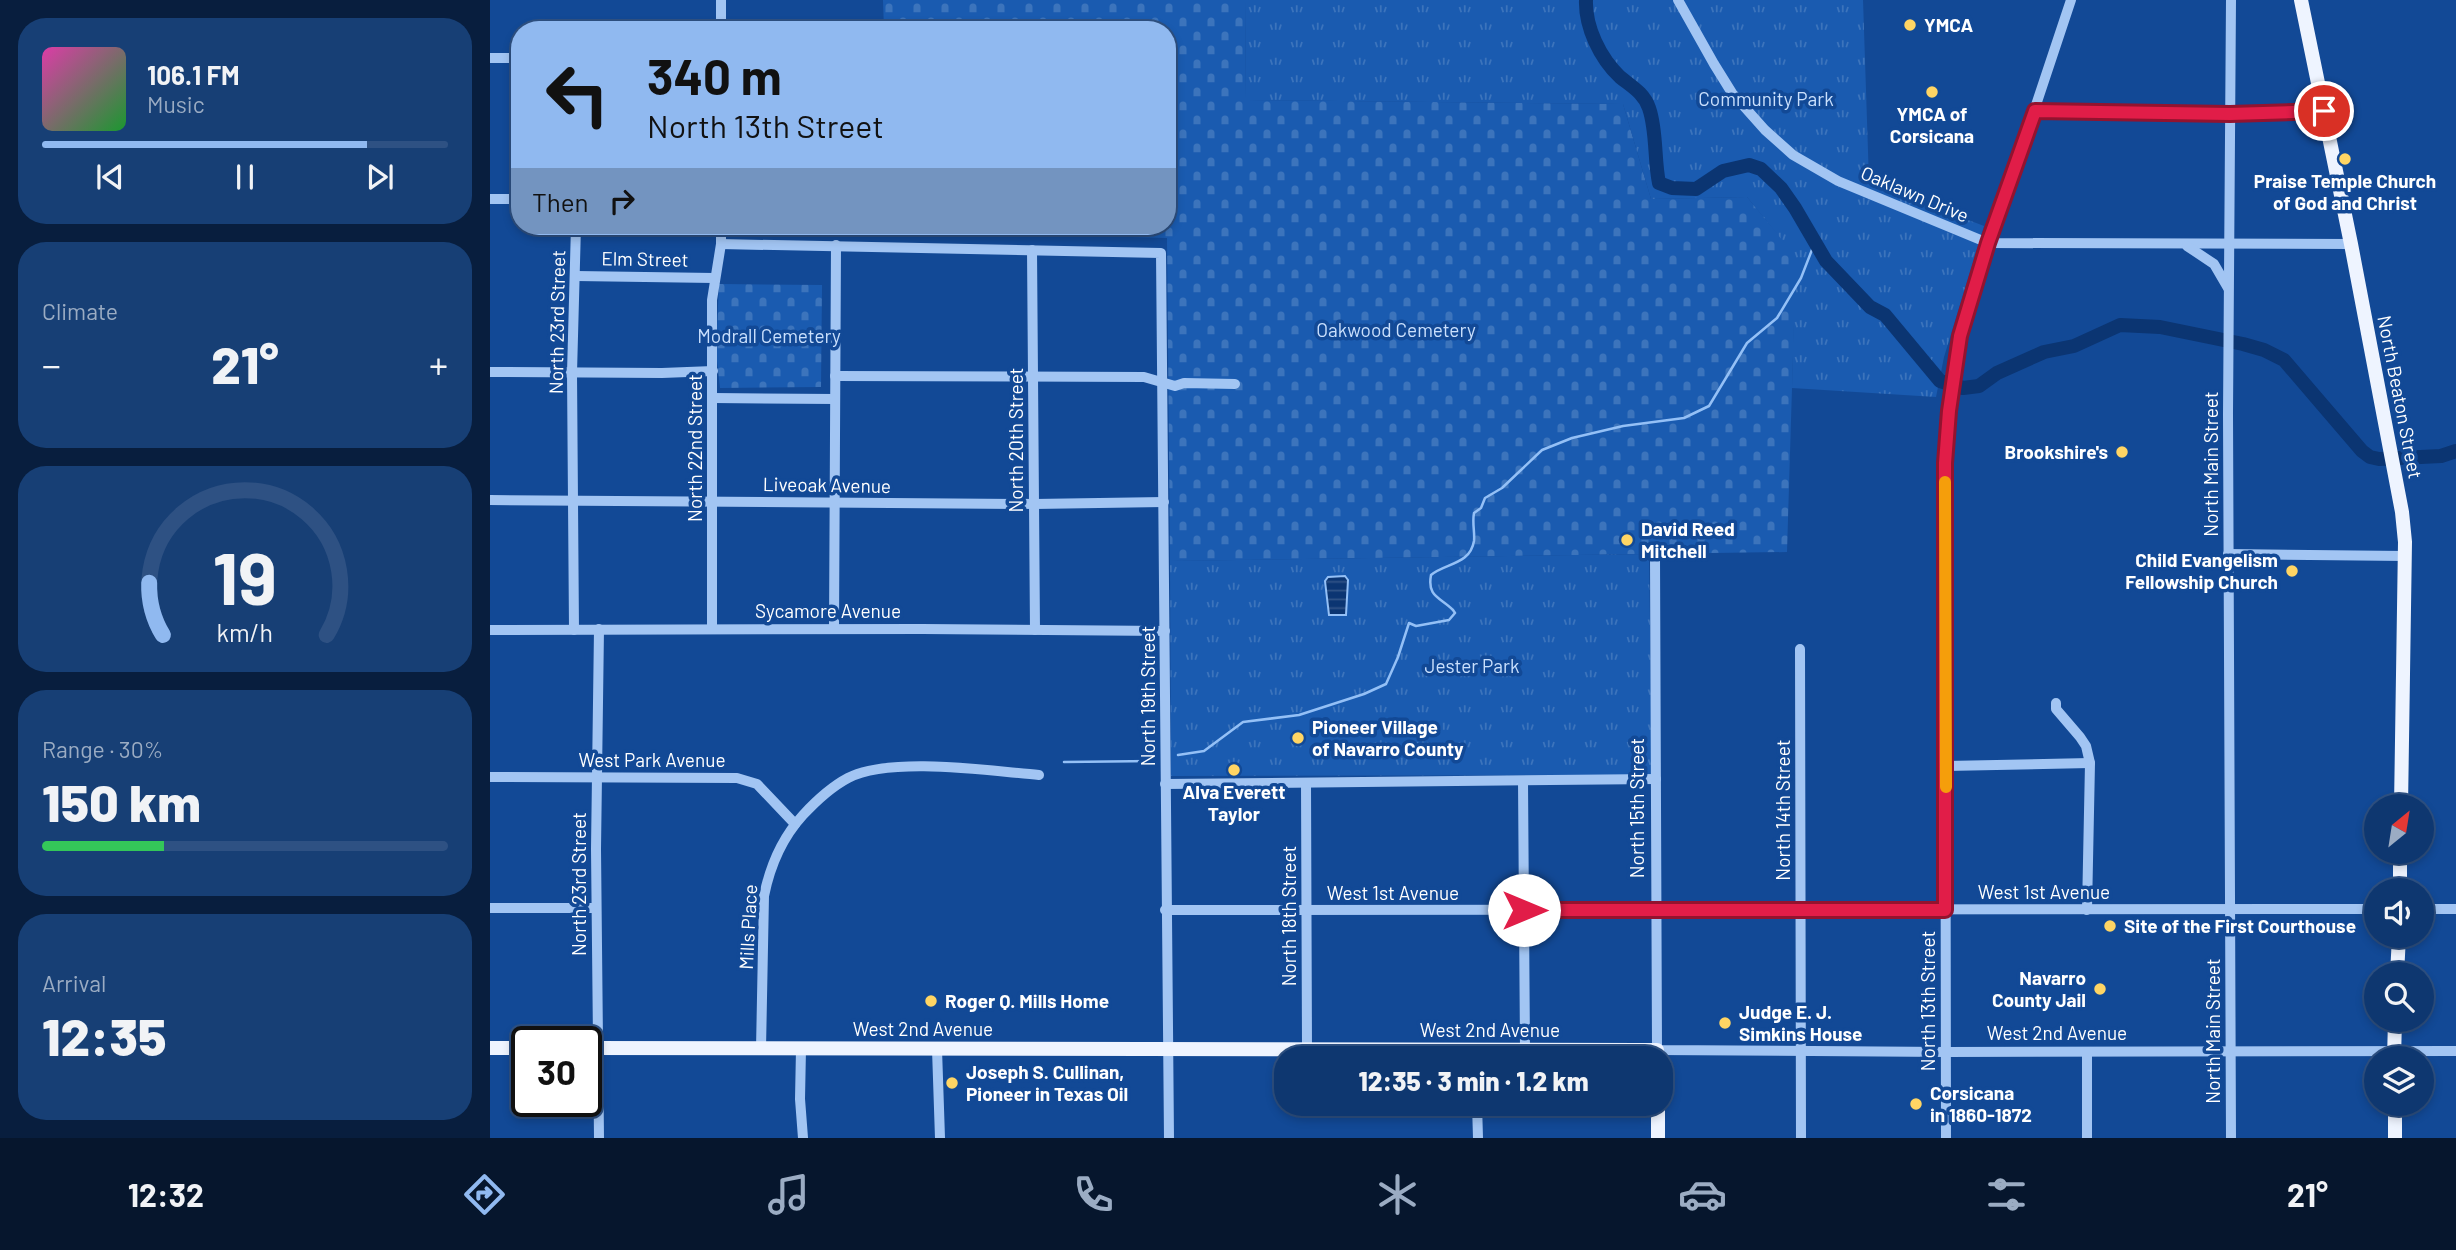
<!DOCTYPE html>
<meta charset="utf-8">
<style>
body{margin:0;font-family:Barlow,sans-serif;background:#173f75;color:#f1f3f6;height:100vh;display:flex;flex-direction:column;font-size:26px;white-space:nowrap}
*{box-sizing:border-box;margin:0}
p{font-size:23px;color:#9bacc3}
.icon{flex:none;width:38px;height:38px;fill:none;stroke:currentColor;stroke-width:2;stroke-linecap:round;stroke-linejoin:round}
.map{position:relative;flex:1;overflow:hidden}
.details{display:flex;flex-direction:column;gap:18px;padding:18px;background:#081e3e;width:490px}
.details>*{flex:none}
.banner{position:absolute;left:21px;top:21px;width:665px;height:214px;border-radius:28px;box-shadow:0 4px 10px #0003,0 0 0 2px #2e5183;background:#90b9f0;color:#111;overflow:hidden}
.needle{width:46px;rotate:30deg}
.fabs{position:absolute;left:1874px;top:794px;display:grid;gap:14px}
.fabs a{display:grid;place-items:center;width:70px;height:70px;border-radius:50%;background:#0e3770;box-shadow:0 4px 10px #0003,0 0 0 2px #2e5183;font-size:35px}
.speed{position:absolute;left:21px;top:1026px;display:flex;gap:14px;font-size:35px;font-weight:700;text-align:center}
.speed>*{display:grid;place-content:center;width:91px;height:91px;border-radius:50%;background:#0e3770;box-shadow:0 4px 10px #0003,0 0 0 2px #2e5183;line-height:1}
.speed .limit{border:4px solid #111;border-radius:10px;background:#fff;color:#111}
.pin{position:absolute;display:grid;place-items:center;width:60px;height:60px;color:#fff;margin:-30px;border:4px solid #fff;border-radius:50%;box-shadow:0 2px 7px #0007}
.me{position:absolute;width:77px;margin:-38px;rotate:90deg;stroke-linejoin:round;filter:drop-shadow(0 0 5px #0008)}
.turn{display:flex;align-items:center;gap:24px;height:147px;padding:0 21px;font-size:32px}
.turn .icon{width:91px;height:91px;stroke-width:2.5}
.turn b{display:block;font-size:49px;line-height:60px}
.then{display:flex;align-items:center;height:66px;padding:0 21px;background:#0003;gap:14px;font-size:26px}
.big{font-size:52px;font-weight:800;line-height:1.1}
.details .tile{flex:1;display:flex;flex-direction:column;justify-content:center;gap:10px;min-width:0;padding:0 24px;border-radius:28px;background:#173f75}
.details .dial{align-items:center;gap:0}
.dial svg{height:182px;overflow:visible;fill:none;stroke:#2e5183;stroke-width:7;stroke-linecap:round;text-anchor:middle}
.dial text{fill:#f1f3f6;stroke:none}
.song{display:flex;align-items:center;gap:21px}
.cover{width:84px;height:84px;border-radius:10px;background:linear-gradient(135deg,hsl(320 70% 55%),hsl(130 70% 35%))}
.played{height:7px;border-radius:4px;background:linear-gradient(90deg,#90b9f0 80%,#2e5183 80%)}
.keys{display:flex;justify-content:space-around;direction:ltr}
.heat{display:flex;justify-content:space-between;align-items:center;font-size:38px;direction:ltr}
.charge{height:10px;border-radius:5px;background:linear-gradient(90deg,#34c759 30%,#2e5183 0)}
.trip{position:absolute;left:784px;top:1046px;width:399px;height:70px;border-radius:28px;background:#0e3770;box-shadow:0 4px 10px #0003,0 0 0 2px #2e5183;font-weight:800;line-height:70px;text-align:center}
.tabs{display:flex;height:112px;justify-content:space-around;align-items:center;background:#06162d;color:#9bacc3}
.tabs .icon{width:49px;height:49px}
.tabs .selected{color:#90b9f0}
.tabs b{font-size:32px;color:#f1f3f6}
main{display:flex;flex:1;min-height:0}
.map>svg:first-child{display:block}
.cemetery{fill:url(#cemetery-stones)}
.park{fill:url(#park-tufts)}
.water{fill:url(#water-rules);stroke:#94c0f6;stroke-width:2}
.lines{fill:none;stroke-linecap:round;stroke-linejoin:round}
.stream{stroke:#94c0f6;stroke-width:2.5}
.river{stroke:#0b3572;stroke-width:14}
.minor{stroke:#a2c5f3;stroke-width:10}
.major{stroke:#eef4ff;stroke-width:14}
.route-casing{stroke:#92132f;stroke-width:18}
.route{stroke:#e11d48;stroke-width:12}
.slow{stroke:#f59e0b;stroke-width:12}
.poi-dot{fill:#ffd564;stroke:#124996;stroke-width:2.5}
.labels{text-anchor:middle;stroke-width:7;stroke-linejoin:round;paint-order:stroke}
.poi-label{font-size:19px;font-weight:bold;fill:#fff;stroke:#124996;text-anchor:start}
.park-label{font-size:19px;fill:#cae0fd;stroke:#124996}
.street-label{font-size:19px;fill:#fff;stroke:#124996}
</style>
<main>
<section class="details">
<div class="tile">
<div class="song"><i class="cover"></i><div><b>106.1 FM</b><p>Music</p></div></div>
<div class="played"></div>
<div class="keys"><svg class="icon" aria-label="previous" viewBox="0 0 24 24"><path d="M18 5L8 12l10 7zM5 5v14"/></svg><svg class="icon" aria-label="pause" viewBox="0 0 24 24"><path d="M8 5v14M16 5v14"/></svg><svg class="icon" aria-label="next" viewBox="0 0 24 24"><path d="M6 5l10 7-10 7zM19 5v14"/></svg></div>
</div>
<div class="tile"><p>Climate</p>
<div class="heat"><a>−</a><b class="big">21°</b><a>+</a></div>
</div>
<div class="tile dial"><svg viewBox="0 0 100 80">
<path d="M14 69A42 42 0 1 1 86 69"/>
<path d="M14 69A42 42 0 0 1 8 46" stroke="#90b9f0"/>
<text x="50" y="56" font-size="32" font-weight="700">19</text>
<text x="50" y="72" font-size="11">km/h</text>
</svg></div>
<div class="tile"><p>Range · 30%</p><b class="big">150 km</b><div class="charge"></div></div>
<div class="tile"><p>Arrival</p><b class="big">12:35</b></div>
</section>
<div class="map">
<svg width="1966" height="1138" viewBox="0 0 1966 1138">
<defs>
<pattern id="cemetery-stones" width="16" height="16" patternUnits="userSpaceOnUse" patternTransform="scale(1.75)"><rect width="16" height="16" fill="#1a5bb0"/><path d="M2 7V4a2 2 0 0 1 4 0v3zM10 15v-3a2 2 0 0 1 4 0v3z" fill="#3c74bc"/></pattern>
<pattern id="park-tufts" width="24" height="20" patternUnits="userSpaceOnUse" patternTransform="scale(1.75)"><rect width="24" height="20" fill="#1a5bb0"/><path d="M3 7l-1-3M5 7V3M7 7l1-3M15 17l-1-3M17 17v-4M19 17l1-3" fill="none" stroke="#3c74bc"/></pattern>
<pattern id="water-rules" width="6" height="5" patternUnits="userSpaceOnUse" patternTransform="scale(1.75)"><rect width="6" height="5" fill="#0b3572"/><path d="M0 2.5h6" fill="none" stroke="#305387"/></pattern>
</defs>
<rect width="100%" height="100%" fill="#124996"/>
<!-- cemetery -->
<g class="cemetery">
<path d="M393 0H755L756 100 1133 104 1161 199 1257 197 1306 256 1297 552 680 561 677 238 537 234V226H677V30H394Z"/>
<path d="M400 226H435V236L400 237Z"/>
<path d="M229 284 332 285 331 387 230 388 226 352Z"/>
</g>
<!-- park -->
<g class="park">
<path d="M755 0H1373L1379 182 1494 226 1454 357 1446 397 1302 388 1305 256 1257 197 1161 199 1133 104 756 100Z"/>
<path d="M1159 554 1162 775 681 776 680 561Z"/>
</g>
<!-- water -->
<path class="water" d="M855 576 858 580 856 615H839L835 581 838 577Z"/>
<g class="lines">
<!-- stream -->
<g class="stream">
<path d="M688 755 714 751 753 722 809 715 874 694 896 684 908 657 919 623 926 626 959 620 965 613 963 610C950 597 937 597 941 575 955 563 980 565 984 541 985 532 982 523 984 513L991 508 995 498 1012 488 1052 450 1082 438 1133 426 1194 418 1219 406 1257 343 1287 318 1311 278 1325 242"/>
<path d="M574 762 664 761"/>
</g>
<!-- river -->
<path class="river" d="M1096 0C1095 27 1110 58 1130 77 1141 86 1154 93 1159 108 1167 131 1164 159 1169 183L1182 188 1206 189 1233 171 1259 165 1271 169 1291 188 1305 208 1336 261 1380 307 1395 315 1450 381 1473 388 1489 386 1507 373 1554 352 1584 346 1630 325 1670 327 1753 344 1774 350 1794 360 1872 451 1880 457 1889 459 1951 456 1966 451"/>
<!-- minor -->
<g class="minor">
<path d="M231 0V30"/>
<path d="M1188 0 1224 64 1242 93 1275 130 1303 155 1348 181 1498 243 1861 244"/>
<path d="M1741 0 1738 414 1741 1138"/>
<path d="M0 58H30"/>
<path d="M1545 111 1740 114 1834 111"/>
<path d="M0 199H30"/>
<path d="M231 244 671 253 679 1138"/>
<path d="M1697 246 1724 264 1738 288"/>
<path d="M542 250 545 630"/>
<path d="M86 276 224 278"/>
<path d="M0 372 172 373 223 371"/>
<path d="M345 376 654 377 685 386 694 383 745 384"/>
<path d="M223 398 345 399"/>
<path d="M0 500 544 504 674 502"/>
<path d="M1738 554 1915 556"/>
<path d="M1165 557 1167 1050 1456 1052 1966 1051"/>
<path d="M109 629 106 849 109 1138"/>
<path d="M222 629V300L231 244V226"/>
<path d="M344 629 346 245"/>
<path d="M0 630 432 629 675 631"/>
<path d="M84 630 82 373 86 226"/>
<path d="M1310 649 1311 1138"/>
<path d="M1566 703V709L1590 737 1596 746 1600 763 1597 910"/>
<path d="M1456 766 1600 763"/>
<path d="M0 777 247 778 267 784 305 824"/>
<path d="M1033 781 1035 1049"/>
<path d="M816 783 817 1049"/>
<path d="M675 784 1166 779"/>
<path d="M0 908H106"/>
<path d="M1932 909H1966"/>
<path d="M675 910 1886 909"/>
<path d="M271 1049 274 896C280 866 292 838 313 815 326 801 341 787 358 778 401 756 500 771 549 775"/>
<path d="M311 1049 310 1099 313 1138"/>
<path d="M447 1049 450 1138"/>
<path d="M1597 1052V1138"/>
<path d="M987 1104 988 1138"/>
<path d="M1456 1138 1455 463C1459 415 1462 368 1474 321L1581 0"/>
</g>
<!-- major -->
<g class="major">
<path d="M1811 0 1861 244 1912 512 1915 542 1911 807"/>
<path d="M1910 891V852"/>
<path d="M1907 975 1909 936"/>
<path d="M0 1048H37"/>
<path d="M96 1048 1150 1050H1167V1059"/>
<path d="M1904 1059 1905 1020"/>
<path d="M1168 1104V1138"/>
<path d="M1905 1104V1138"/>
</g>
</g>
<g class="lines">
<defs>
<path id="route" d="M1034 910H1455V463L1459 411 1470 336 1498 243 1545 111 1740 114 1834 111"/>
</defs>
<!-- route casing -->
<use href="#route" class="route-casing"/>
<!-- route -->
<use href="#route" class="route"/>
<!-- slow -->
<path class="slow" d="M1455 482 1456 787"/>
</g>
<!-- markers -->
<g class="poi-dot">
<circle cx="1420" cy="25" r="7"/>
<circle cx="1442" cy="92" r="7"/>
<circle cx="1855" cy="159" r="7"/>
<circle cx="1632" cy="452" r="7"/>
<circle cx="1137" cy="540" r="7"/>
<circle cx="1802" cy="571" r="7"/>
<circle cx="808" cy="738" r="7"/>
<circle cx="744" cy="770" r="7"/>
<circle cx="1620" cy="926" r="7"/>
<circle cx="1610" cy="989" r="7"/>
<circle cx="441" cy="1001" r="7"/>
<circle cx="1235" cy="1023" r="7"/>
<circle cx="462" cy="1083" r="7"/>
<circle cx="1426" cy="1104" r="7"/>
</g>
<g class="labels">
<!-- poi labels -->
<g class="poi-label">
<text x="1434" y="32">YMCA</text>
<text x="1442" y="121" text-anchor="middle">YMCA of<tspan x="1442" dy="22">Corsicana</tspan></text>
<text x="1855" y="188" text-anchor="middle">Praise Temple Church<tspan x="1855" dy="22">of God and Christ</tspan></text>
<text x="1618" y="459" text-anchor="end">Brookshire's</text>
<text x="1151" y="536">David Reed<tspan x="1151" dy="22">Mitchell</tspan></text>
<text x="1788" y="567" text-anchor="end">Child Evangelism<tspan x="1788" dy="22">Fellowship Church</tspan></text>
<text x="822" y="734">Pioneer Village<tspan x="822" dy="22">of Navarro County</tspan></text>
<text x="744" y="799" text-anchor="middle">Alva Everett<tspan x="744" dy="22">Taylor</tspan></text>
<text x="1634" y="933">Site of the First Courthouse</text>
<text x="1596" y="985" text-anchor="end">Navarro<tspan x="1596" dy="22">County Jail</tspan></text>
<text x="455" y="1008">Roger Q. Mills Home</text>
<text x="1249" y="1019">Judge E. J.<tspan x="1249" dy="22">Simkins House</tspan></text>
<text x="476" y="1079">Joseph S. Cullinan,<tspan x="476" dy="22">Pioneer in Texas Oil</tspan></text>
<text x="1440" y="1100">Corsicana<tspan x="1440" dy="22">in 1860-1872</tspan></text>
</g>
<!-- park labels -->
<g class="park-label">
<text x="1276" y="106">Community Park</text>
<text x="906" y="337">Oakwood Cemetery</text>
<text x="279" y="343">Modrall Cemetery</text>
<text x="982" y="673">Jester Park</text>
</g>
<!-- street labels -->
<g class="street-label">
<text transform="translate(1425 194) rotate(23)" y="7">Oaklawn Drive</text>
<text transform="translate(155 259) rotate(1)" y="7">Elm Street</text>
<text transform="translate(67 322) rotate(-89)" y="7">North 23rd Street</text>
<text transform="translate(1910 397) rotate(79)" y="7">North Beaton Street</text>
<text transform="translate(526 440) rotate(-90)" y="7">North 20th Street</text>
<text transform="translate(205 448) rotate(-90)" y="7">North 22nd Street</text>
<text transform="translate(1721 464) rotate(-90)" y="7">North Main Street</text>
<text transform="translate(337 485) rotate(1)" y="7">Liveoak Avenue</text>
<text x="338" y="618">Sycamore Avenue</text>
<text transform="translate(658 696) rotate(-90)" y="7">North 19th Street</text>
<text x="162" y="767">West Park Avenue</text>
<text transform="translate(1147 808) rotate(-90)" y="7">North 15th Street</text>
<text transform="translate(1293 810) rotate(-90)" y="7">North 14th Street</text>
<text transform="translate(89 884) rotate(-90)" y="7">North 23rd Street</text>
<text x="1554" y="899">West 1st Avenue</text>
<text x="903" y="900">West 1st Avenue</text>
<text transform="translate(799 916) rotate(-90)" y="7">North 18th Street</text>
<text transform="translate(258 927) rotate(-87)" y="7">Mills Place</text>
<text transform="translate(1438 1001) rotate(-90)" y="7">North 13th Street</text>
<text x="433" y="1036">West 2nd Avenue</text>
<text x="1000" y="1037">West 2nd Avenue</text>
<text transform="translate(1723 1031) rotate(-90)" y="7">North Main Street</text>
<text x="1567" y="1040">West 2nd Avenue</text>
</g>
</g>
</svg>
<div class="fabs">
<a><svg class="needle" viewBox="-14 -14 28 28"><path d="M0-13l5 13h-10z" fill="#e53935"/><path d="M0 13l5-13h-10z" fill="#9bacc3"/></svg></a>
<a><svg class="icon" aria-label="sound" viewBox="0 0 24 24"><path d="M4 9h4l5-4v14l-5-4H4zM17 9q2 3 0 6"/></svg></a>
<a><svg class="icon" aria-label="search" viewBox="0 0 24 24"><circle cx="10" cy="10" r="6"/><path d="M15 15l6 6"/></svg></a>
<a><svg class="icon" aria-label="layers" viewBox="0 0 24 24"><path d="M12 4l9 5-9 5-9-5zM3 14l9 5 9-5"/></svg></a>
</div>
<div class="speed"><div class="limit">30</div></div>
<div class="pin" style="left:1834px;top:111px;background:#d93025"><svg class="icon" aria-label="arrive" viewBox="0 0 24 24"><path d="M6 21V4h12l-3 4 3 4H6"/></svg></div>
<svg class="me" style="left:1034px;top:910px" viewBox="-20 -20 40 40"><circle r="19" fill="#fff"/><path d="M0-13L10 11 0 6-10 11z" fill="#e11d48"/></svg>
<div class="trip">12:35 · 3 min · 1.2 km</div>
<div class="banner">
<div class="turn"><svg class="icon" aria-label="left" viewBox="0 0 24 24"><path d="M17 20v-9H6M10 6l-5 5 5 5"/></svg><div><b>340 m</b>North 13th Street</div></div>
<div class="then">Then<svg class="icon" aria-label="right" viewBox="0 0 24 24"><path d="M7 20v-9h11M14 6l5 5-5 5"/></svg></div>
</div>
</div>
</main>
<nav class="tabs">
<b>12:32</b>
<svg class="icon selected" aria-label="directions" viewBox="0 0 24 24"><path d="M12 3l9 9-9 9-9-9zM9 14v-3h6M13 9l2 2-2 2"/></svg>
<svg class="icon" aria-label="music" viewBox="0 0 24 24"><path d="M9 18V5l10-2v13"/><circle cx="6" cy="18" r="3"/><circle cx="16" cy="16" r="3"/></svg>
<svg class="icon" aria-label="phone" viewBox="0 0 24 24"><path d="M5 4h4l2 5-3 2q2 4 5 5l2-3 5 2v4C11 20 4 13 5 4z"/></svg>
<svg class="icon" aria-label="climate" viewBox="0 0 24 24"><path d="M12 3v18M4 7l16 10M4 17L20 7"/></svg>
<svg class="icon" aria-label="car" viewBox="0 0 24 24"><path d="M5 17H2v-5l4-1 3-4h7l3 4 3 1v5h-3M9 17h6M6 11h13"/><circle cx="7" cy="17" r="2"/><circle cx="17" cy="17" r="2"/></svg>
<svg class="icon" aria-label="filters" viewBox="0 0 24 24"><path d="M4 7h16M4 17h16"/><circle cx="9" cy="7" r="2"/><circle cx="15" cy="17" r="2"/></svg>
<b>21°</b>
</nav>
